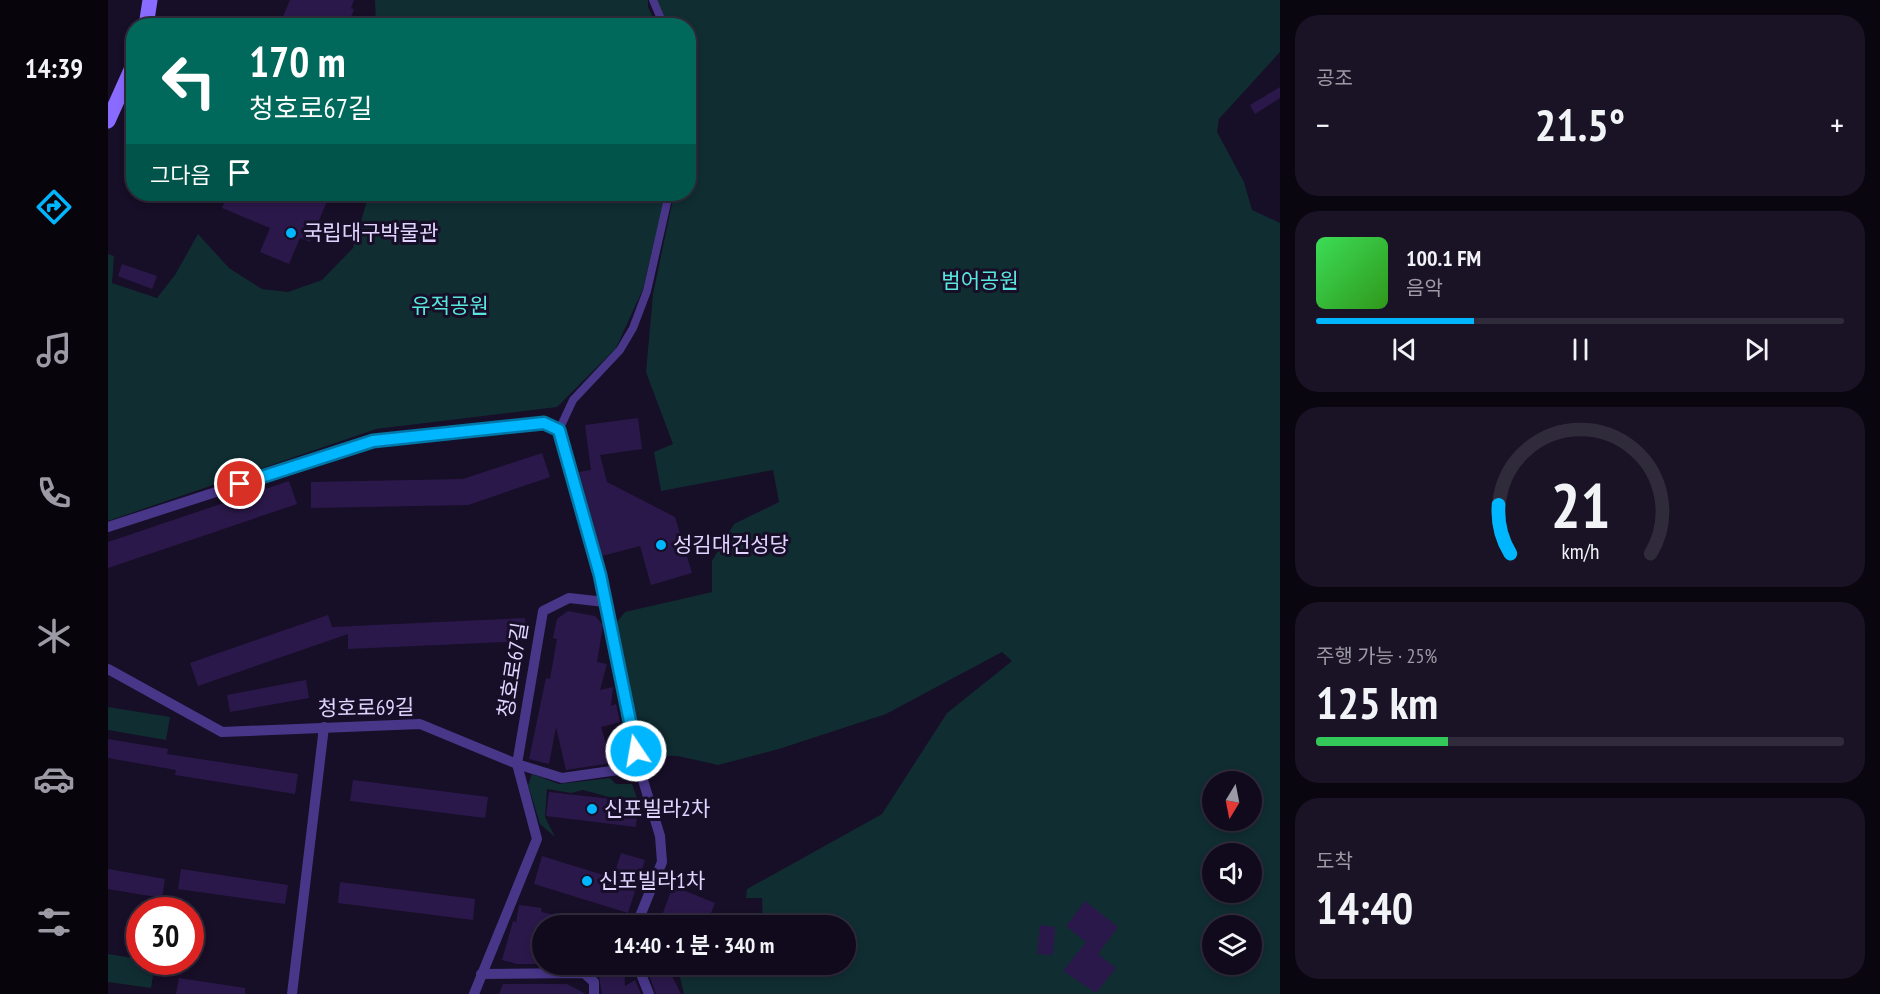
<!DOCTYPE html>
<html lang="ko">
<meta charset="utf-8">
<style>
body{margin:0;font-family:"PT Sans Narrow","Noto Sans KR",sans-serif;background:#1a1326;color:#f1f3f6;height:100vh;display:flex;flex-direction:column;font-size:22px;white-space:nowrap}
*{box-sizing:border-box;margin:0}
p{font-size:20px;color:#9c9aa4}
.icon{flex:none;width:33px;height:33px;fill:none;stroke:currentColor;stroke-width:2;stroke-linecap:round;stroke-linejoin:round}
.map{position:relative;flex:1;overflow:hidden}
.drawer{display:flex;flex-direction:column;gap:15px;padding:15px;background:#090610;width:600px}
.drawer>*{flex:none}
.banner{position:absolute;left:18px;top:18px;width:570px;height:183px;border-radius:24px;box-shadow:0 3px 9px #0003,0 0 0 2px #302b3b;background:#00695c;color:#fff;overflow:hidden}
.needle{width:39px;rotate:190deg}
.fabs{position:absolute;left:1094px;top:771px;display:grid;gap:12px}
.fabs a{display:grid;place-items:center;width:60px;height:60px;border-radius:50%;background:#110a1d;box-shadow:0 3px 9px #0003,0 0 0 2px #302b3b;font-size:30px}
.speed{position:absolute;left:18px;top:897px;display:flex;gap:12px;font-size:30px;font-weight:700;text-align:center}
.speed>*{display:grid;place-content:center;width:78px;height:78px;border-radius:50%;background:#110a1d;box-shadow:0 3px 9px #0003,0 0 0 2px #302b3b;line-height:1}
.speed .limit{border:9px solid #d22;background:#fff;color:#111}
.pin{position:absolute;display:grid;place-items:center;width:51px;height:51px;color:#fff;margin:-26px;border:3px solid #fff;border-radius:50%;box-shadow:0 2px 6px #0007}
.me{position:absolute;width:66px;margin:-33px;rotate:348deg;stroke-linejoin:round;filter:drop-shadow(0 0 4px #0008)}
.turn{display:flex;align-items:center;gap:21px;height:126px;padding:0 24px;font-size:27px}
.turn .icon{width:78px;height:78px;stroke-width:2.5}
.turn b{display:block;font-size:42px;line-height:51px}
.then{display:flex;align-items:center;height:57px;padding:0 24px;background:#0003;gap:12px;font-size:22px}
.big{font-size:45px;font-weight:700;line-height:1.1}
.drawer .card{flex:1;display:flex;flex-direction:column;justify-content:center;gap:9px;min-width:0;padding:0 21px;border-radius:24px;background:#1a1326}
.drawer .dial{align-items:center;gap:0}
.dial svg{height:156px;overflow:visible;fill:none;stroke:#302b3b;stroke-width:7;stroke-linecap:round;text-anchor:middle}
.dial text{fill:#f1f3f6;stroke:none}
.song{display:flex;align-items:center;gap:18px}
.cover{width:72px;height:72px;border-radius:9px;background:linear-gradient(135deg,hsl(130 70% 55%),hsl(110 70% 35%))}
.played{height:6px;border-radius:3px;background:linear-gradient(90deg,#00b7ff 30%,#302b3b 30%)}
.keys{display:flex;justify-content:space-around;direction:ltr}
.heat{display:flex;justify-content:space-between;align-items:center;font-size:33px;direction:ltr}
.charge{height:9px;border-radius:4px;background:linear-gradient(90deg,#34c759 25%,#302b3b 0)}
.trip{position:absolute;left:424px;top:915px;width:324px;height:60px;border-radius:30px;background:#110a1d;box-shadow:0 3px 9px #0003,0 0 0 2px #302b3b;font-weight:700;line-height:60px;text-align:center}
main{display:flex;flex:1;min-height:0}
.tabs{display:flex;flex-direction:column;width:108px;justify-content:space-around;align-items:center;background:#07040c;color:#9c9aa4}
.tabs .icon{width:42px;height:42px}
.tabs .current{color:#00b7ff}
.tabs b{font-size:27px;color:#f1f3f6}
.map>svg:first-child{display:block}
.green{fill:#102d32;fill-rule:evenodd}
.building{fill:#2b184a}
.lines{fill:none;stroke-linecap:round;stroke-linejoin:round}
.pedestrian{stroke:#483689;stroke-width:8}
.minor{stroke:#483689;stroke-width:10}
.secondary{stroke:#8a6bff;stroke-width:15}
.route-casing{stroke:#0077a6;stroke-width:15}
.route{stroke:#00b7ff;stroke-width:10}
.poi-dot{fill:#00b7ff;stroke:#170e27;stroke-width:2}
.labels{text-anchor:middle;stroke-width:6;stroke-linejoin:round;paint-order:stroke}
.poi-label{font-size:21px;fill:#e1d4ff;stroke:#170e27;text-anchor:start}
.park-label{font-size:21px;fill:#58e7de;stroke:#170e27}
.street-label{font-size:21px;fill:#e1d4ff;stroke:#170e27}
</style>
<main>
<nav class="tabs">
<b>14:39</b>
<svg class="icon current" aria-label="directions" viewBox="0 0 24 24"><path d="M12 3l9 9-9 9-9-9zM9 14v-3h6M13 9l2 2-2 2"/></svg>
<svg class="icon" aria-label="music" viewBox="0 0 24 24"><path d="M9 18V5l10-2v13"/><circle cx="6" cy="18" r="3"/><circle cx="16" cy="16" r="3"/></svg>
<svg class="icon" aria-label="phone" viewBox="0 0 24 24"><path d="M5 4h4l2 5-3 2q2 4 5 5l2-3 5 2v4C11 20 4 13 5 4z"/></svg>
<svg class="icon" aria-label="climate" viewBox="0 0 24 24"><path d="M12 3v18M4 7l16 10M4 17L20 7"/></svg>
<svg class="icon" aria-label="car" viewBox="0 0 24 24"><path d="M5 17H2v-5l4-1 3-4h7l3 4 3 1v5h-3M9 17h6M6 11h13"/><circle cx="7" cy="17" r="2"/><circle cx="17" cy="17" r="2"/></svg>
<svg class="icon" aria-label="filters" viewBox="0 0 24 24"><path d="M4 7h16M4 17h16"/><circle cx="9" cy="7" r="2"/><circle cx="15" cy="17" r="2"/></svg>
</nav>
<div class="map">
<svg width="1172" height="994" viewBox="0 0 1172 994">
<rect width="100%" height="100%" fill="#170e27"/>
<!-- green -->
<g class="green">
<path d="M267 0H540V7L549 25H268Z"/>
<path d="M550 0H1172V52L1111 119 1109 132 1136 182 1144 210 1172 223V994H576L569 965 738 964V926L655 925 654 898H638L639 889 774 814 839 713 904 661 894 652 778 714 671 749 610 765 570 756 535 755 507 624 517 612 604 592V561L626 524 671 502 665 470 553 491 546 452 565 444 538 372 545 294 566 194H580V26L559 25 550 7ZM1104 782H1143V820H1104ZM1104 854H1143V892H1104ZM1104 926H1143V964H1104Z"/>
<path d="M261 194H556V201L535 289 508 348 449 407 268 429 0 521V254L6 256 4 283 49 298 67 275 90 234 121 268 154 289 180 292 214 280 245 248Z"/>
<path d="M0 707 62 717 58 740 0 730Z"/>
<path d="M424 774 451 784 502 778 508 784H524L529 798 501 797 475 790 463 793 439 789 437 817 447 837 432 824 420 785Z"/>
<path d="M0 954 31 959 32 962H47L43 988 0 982Z"/>
</g>
<!-- building -->
<g class="building">
<path d="M182 0H246L243 8 246 9 240 26H171Z"/>
<path d="M1172 87V98L1147 114 1142 105Z"/>
<path d="M120 194H222L202 242 192 238 181 264 152 252 162 228 114 208Z"/>
<path d="M14 264 49 276 44 289 10 276Z"/>
<path d="M530 418 534 449 492 455 499 482 567 517 584 573 543 585 532 546 494 556 471 472 483 470 477 425Z"/>
<path d="M434 453 442 477 360 505 203 508V482L355 479Z"/>
<path d="M181 481 189 504 0 568V542Z"/>
<path d="M460 611 487 616 495 625 489 662 499 664 492 690 505 687 503 706 508 704 512 722 493 727 504 763 458 770 448 727 441 764 421 759 438 678 442 679 449 639 445 638 449 619Z"/>
<path d="M220 615 224 627 417 618 418 641 240 649V634L90 686 82 663Z"/>
<path d="M198 680 201 698 122 712 119 695Z"/>
<path d="M0 739 60 749 59 754 190 774 187 794 67 775 68 770 0 758Z"/>
<path d="M245 780 380 797 377 818 242 801Z"/>
<path d="M441 792 530 802 528 827 438 816Z"/>
<path d="M513 853 537 860 520 913 426 884 434 856 505 878Z"/>
<path d="M0 869 57 879 54 898 0 889Z"/>
<path d="M73 869 180 885 177 904 70 889Z"/>
<path d="M232 882 367 899 365 920 230 903Z"/>
<path d="M565 886 607 903 598 926H570L553 918Z"/>
<path d="M977 901 1010 927 990 954 1008 968 988 993 955 971 978 942 958 926Z"/>
<path d="M411 905 434 908 433 912 453 916 452 926H435V964H409L394 960 405 921 408 922Z"/>
<path d="M932 925 947 927 945 955 929 954Z"/>
<path d="M489 964H516L517 986 527 980 533 994H494Z"/>
<path d="M537 964H558L573 994H548Z"/>
<path d="M71 978 137 988V994H68Z"/>
<path d="M395 984H459L478 994H391Z"/>
</g>
<g class="lines">
<!-- pedestrian -->
<g class="pedestrian">
<path d="M545 0 556 26"/>
<path d="M451 430 465 400 512 350 525 328 539 291 561 194"/>
</g>
<!-- minor -->
<g class="minor">
<path d="M0 527 265 441 436 423 451 430 492 575 531 767 552 836 554 862 528 926"/>
<path d="M0 669 114 732 312 724 409 764 454 778 531 767"/>
<path d="M529 964 541 994"/>
<path d="M373 974 476 973 486 982V994"/>
<path d="M184 994 216 727"/>
<path d="M366 994 429 839 409 764 435 611 461 598 497 602"/>
</g>
<!-- secondary -->
<g class="secondary">
<path d="M38 26 42 0"/>
<path d="M0 121 26 63"/>
</g>
</g>
<g class="lines">
<defs>
<path id="route" d="M132 484 265 441 436 423 451 430 492 575 528 751"/>
</defs>
<!-- route casing -->
<use href="#route" class="route-casing"/>
<!-- route -->
<use href="#route" class="route"/>
</g>
<!-- markers -->
<g class="poi-dot">
<circle cx="183" cy="233" r="6"/>
<circle cx="553" cy="545" r="6"/>
<circle cx="484" cy="809" r="6"/>
<circle cx="479" cy="881" r="6"/>
</g>
<g class="labels">
<!-- poi labels -->
<g class="poi-label">
<text x="195" y="240">국립대구박물관</text>
<text x="565" y="552">성김대건성당</text>
<text x="496" y="816">신포빌라2차</text>
<text x="491" y="888">신포빌라1차</text>
</g>
<!-- park labels -->
<g class="park-label">
<text x="872" y="288">범어공원</text>
<text x="342" y="313">유적공원</text>
</g>
<!-- street labels -->
<g class="street-label">
<text transform="translate(405 670) rotate(-81)" y="7">청호로67길</text>
<text transform="translate(258 708) rotate(-1)" y="7">청호로69길</text>
</g>
</g>
</svg>
<div class="fabs">
<a><svg class="needle" viewBox="-14 -14 28 28"><path d="M0-13l5 13h-10z" fill="#e53935"/><path d="M0 13l5-13h-10z" fill="#9c9aa4"/></svg></a>
<a><svg class="icon" aria-label="sound" viewBox="0 0 24 24"><path d="M4 9h4l5-4v14l-5-4H4zM17 9q2 3 0 6"/></svg></a>
<a><svg class="icon" aria-label="layers" viewBox="0 0 24 24"><path d="M12 4l9 5-9 5-9-5zM3 14l9 5 9-5"/></svg></a>
</div>
<div class="speed"><div class="limit">30</div></div>
<div class="pin" style="left:132px;top:484px;background:#d93025"><svg class="icon" aria-label="arrive" viewBox="0 0 24 24"><path d="M6 21V4h12l-3 4 3 4H6"/></svg></div>
<svg class="me" style="left:528px;top:751px" viewBox="-20 -20 40 40"><circle r="17" fill="#00b7ff" stroke="#fff" stroke-width="3"/><path d="M0-11L8 9 0 5-8 9z" fill="#fff"/></svg>
<div class="trip">14:40 · 1 분 · 340 m</div>
<div class="banner">
<div class="turn"><svg class="icon" aria-label="left" viewBox="0 0 24 24"><path d="M17 20v-9H6M10 6l-5 5 5 5"/></svg><div><b>170 m</b>청호로67길</div></div>
<div class="then">그다음<svg class="icon" aria-label="arrive" viewBox="0 0 24 24"><path d="M6 21V4h12l-3 4 3 4H6"/></svg></div>
</div>
</div>
<section class="drawer">
<div class="card"><p>공조</p>
<div class="heat"><a>−</a><b class="big">21.5°</b><a>+</a></div>
</div>
<div class="card">
<div class="song"><i class="cover"></i><div><b>100.1 FM</b><p>음악</p></div></div>
<div class="played"></div>
<div class="keys"><svg class="icon" aria-label="previous" viewBox="0 0 24 24"><path d="M18 5L8 12l10 7zM5 5v14"/></svg><svg class="icon" aria-label="pause" viewBox="0 0 24 24"><path d="M8 5v14M16 5v14"/></svg><svg class="icon" aria-label="next" viewBox="0 0 24 24"><path d="M6 5l10 7-10 7zM19 5v14"/></svg></div>
</div>
<div class="card dial"><svg viewBox="0 0 100 80">
<path d="M14 69A42 42 0 1 1 86 69"/>
<path d="M14 69A42 42 0 0 1 8 44" stroke="#00b7ff"/>
<text x="50" y="56" font-size="32" font-weight="700">21</text>
<text x="50" y="72" font-size="11">km/h</text>
</svg></div>
<div class="card"><p>주행 가능 · 25%</p><b class="big">125 km</b><div class="charge"></div></div>
<div class="card"><p>도착</p><b class="big">14:40</b></div>
</section>
</main>
